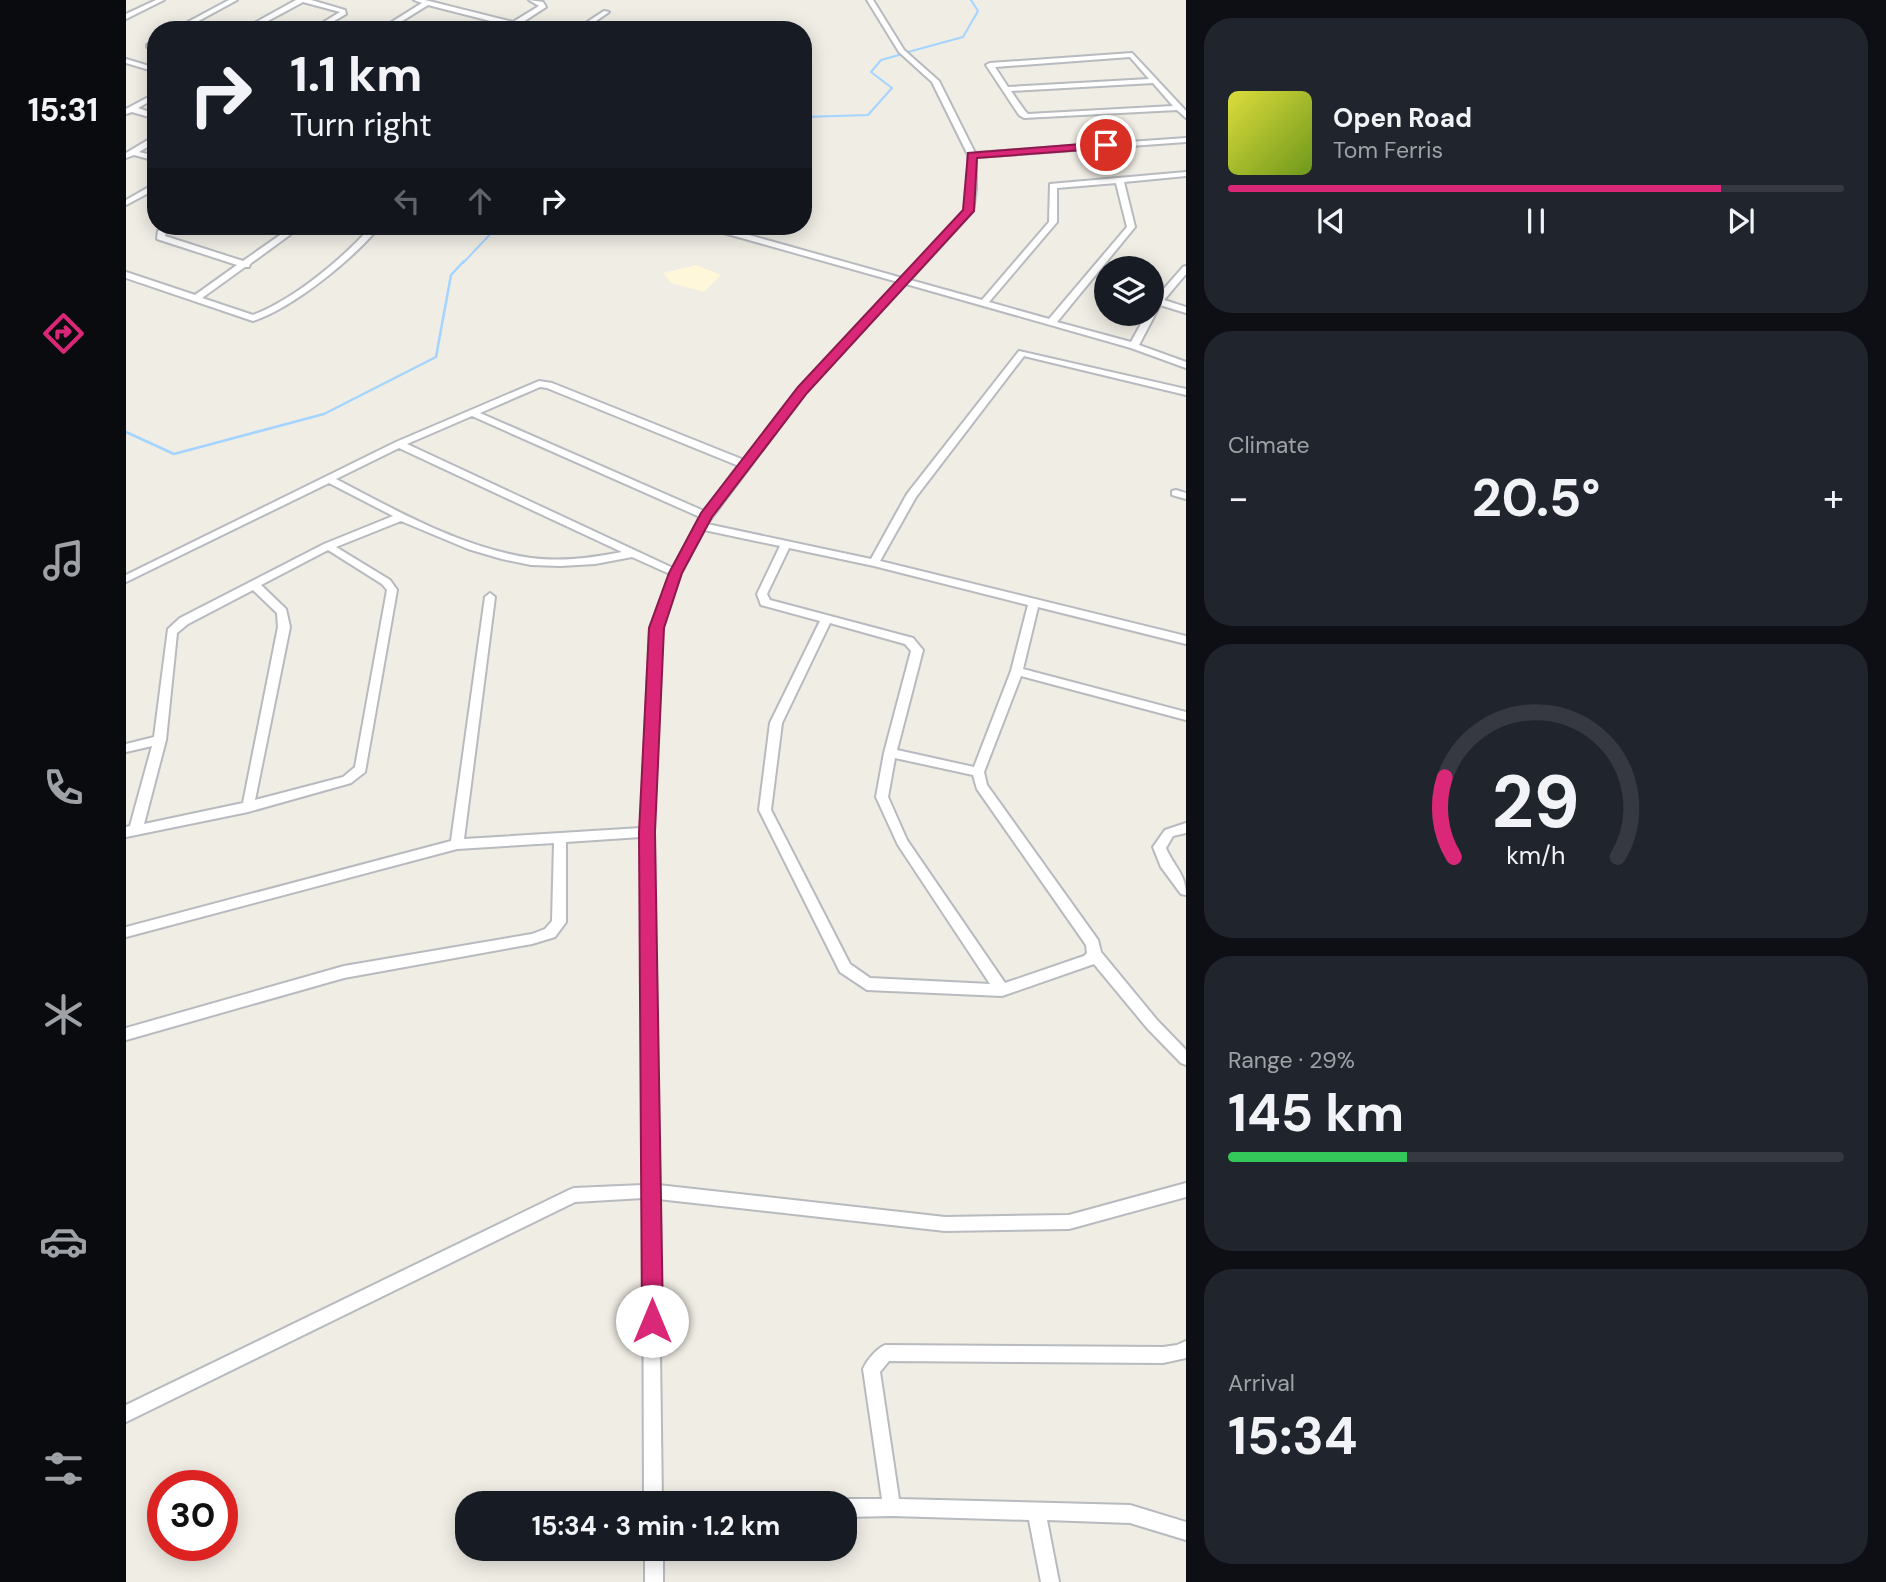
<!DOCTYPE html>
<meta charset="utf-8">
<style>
body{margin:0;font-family:"DM Sans",sans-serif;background:#20242c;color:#f1f3f6;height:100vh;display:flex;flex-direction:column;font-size:26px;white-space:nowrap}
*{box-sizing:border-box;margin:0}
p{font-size:23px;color:#9ea1a6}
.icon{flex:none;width:38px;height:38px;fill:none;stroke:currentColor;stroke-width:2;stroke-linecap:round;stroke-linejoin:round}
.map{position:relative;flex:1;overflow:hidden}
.details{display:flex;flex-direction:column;gap:18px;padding:18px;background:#0d0f14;width:700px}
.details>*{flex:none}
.hud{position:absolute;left:21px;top:21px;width:665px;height:214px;border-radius:28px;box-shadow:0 4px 18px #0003;background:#171b24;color:#f1f3f6;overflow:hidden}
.controls{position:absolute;left:968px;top:256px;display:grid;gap:14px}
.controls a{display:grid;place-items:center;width:70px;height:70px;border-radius:50%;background:#171b24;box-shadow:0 4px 18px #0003;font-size:35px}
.speed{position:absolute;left:21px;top:1470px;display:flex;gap:14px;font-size:35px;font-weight:700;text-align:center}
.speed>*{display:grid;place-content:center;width:91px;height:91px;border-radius:50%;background:#171b24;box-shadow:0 4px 18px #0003;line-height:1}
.speed .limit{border:10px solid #d22;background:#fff;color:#111}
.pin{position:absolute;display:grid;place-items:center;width:60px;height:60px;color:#fff;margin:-30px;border:4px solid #fff;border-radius:50%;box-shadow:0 2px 7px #0007}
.me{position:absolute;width:77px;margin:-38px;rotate:0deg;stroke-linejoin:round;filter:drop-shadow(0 0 5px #0008)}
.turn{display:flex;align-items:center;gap:24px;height:147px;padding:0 28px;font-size:32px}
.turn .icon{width:91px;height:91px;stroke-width:2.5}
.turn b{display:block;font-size:49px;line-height:60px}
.lanes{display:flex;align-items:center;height:66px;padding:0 28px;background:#0003;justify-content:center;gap:35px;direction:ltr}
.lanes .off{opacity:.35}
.big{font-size:52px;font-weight:700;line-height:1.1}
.details .widget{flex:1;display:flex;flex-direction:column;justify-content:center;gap:10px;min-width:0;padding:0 24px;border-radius:28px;background:#20242c}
.details .dial{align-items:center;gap:0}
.dial svg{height:182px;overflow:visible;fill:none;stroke:#363941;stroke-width:7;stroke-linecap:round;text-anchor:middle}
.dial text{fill:#f1f3f6;stroke:none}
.song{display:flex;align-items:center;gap:21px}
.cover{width:84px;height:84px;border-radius:10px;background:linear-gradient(135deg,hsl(60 70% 55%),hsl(80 70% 35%))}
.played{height:7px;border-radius:4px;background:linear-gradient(90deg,#db2777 80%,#363941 80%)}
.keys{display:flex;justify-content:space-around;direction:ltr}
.heat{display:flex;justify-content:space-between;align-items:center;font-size:38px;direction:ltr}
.charge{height:10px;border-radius:5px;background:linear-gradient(90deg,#34c759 29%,#363941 0)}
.trip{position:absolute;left:329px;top:1491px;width:402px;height:70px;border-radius:28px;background:#171b24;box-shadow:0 4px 18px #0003;font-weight:700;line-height:70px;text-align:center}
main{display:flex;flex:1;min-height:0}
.tabs{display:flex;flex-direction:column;width:126px;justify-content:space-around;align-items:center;background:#090b0e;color:#9ea1a6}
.tabs .icon{width:49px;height:49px}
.tabs .selected{color:#db2777}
.tabs b{font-size:32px;color:#f1f3f6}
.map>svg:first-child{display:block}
.commercial{fill:#fff7d9}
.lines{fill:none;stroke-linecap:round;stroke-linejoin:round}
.stream-far1{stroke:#a4d4ff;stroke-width:2}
.stream{stroke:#a4d4ff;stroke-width:2.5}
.street-casing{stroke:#b7babe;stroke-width:4}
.street{fill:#fff;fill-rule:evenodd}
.route{fill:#db2777;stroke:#8e194d;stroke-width:2}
</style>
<main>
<nav class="tabs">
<b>15:31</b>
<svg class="icon selected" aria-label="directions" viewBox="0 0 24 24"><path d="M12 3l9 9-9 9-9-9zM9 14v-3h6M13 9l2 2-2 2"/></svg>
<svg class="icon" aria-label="music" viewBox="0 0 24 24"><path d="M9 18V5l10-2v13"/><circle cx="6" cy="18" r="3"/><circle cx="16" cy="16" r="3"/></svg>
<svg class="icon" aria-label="phone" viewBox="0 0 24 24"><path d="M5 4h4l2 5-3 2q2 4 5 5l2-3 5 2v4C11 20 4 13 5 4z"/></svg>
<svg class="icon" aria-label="climate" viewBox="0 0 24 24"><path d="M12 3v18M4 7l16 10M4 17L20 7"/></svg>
<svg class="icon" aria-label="car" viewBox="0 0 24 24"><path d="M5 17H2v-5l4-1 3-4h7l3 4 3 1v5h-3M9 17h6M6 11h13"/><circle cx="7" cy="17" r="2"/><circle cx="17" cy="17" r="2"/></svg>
<svg class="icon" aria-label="filters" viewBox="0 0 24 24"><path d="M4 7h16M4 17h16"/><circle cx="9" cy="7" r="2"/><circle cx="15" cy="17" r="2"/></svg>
</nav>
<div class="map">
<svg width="1060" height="1582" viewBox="0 0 1060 1582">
<rect width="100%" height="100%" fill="#efede4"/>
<!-- commercial -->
<path class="commercial" d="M570 265 595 275 578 292 545 283 537 273Z"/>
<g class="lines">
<!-- stream-far1 -->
<g class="stream-far1">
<path d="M782 52 837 37 852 11 845 0"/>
<path d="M677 117 742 115 766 88 745 72 755 60 773 55"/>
<path d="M337 263 372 226"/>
</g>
<!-- stream -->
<path class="stream" d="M0 432 48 454 198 414 310 357 325 275 338 261"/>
<defs>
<g id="street">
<path d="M30 0H38L0 19V14Z"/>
<path d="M103 0H111L56 30H47Z"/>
<path d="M170 0H185L219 10 220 14 193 30H185L214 12 177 2 125 30H116Z"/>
<path d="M288 0H299L387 22 413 6 403 0 417 2 420 7 394 24 412 30H400L302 5 273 23 294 30H283L268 26 261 30H253L296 3Z"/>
<path d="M741 0H747L778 50 813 81 849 153 1060 138V142L850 157V189L847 211 784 280 856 300 923 222 924 184 1060 172V176L998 182 1009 227 931 322 1005 342 1021 313H1026V305L1029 299 1057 267 1060 266V274L1038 300 1060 307V313L1034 305 1013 345 1060 362V368L1005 348 780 284 680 392 581 524 745 559 781 494 893 351 1060 389V395L898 356 790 497 754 561 1060 636V644L912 607 897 669 1060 712V720L895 676 858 772 861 785 972 940 975 952 1031 1020 1060 1050V1065L1055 1063 1021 1028 968 964 876 996 741 990 714 972 633 810 644 723 694 621 635 605 631 594 654 546 578 530 555 573 536 628 527 832 532 1185 819 1217 943 1215 1060 1183V1197L943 1229 819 1231 532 1199 536 1503H518L517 1198 449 1202 0 1422V1405L443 1190 448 1188 517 1185 515 837 440 842V922L429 937 406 944 218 978 0 1040V1028L218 966 406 934 419 929 426 921 428 843 331 849 0 937V927L325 841 359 597 364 593 369 597 338 839 515 828 524 628 544 574 506 557 469 564 434 566 405 565 376 559 342 549 275 521 210 547 264 580 271 590 239 772 225 783 122 812 0 837V827L4 826 26 746 0 752V744L28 737 42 629 54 618 198 544 267 516 203 483 0 582V575L270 442 413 381 426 383 618 460 674 388 772 282 580 228 579 226H591L776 278 839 210 842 189V155L806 82 773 52ZM990 183 1001 227 923 319 863 302 931 222V188ZM414 387 421 388 613 466 578 511 354 413ZM346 416 574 517 547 568 281 444ZM273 448 496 552C466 558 436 562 405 558 336 548 271 511 210 479ZM663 548 748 566 902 605 885 671 848 767 771 750 797 650 787 638 644 600 641 594ZM202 550 256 584 261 590 229 767 217 777 129 800 164 627 160 609 135 585ZM127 590 151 613 152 627 117 803 18 824 40 740 51 633 62 624ZM704 623 779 644 785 651 758 753 750 797 772 845 864 984 744 978 724 964 645 810 656 723ZM769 758 847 775 851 789 960 945 961 953 958 956 879 983 781 840 762 797Z"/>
<path d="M478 11 483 12 457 30H449Z"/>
<path d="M30 38 28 46H30V51L21 47V45Z"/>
<path d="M1006 53 1060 111V118L1051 110 898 118 893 115 860 65 864 63ZM1004 57 1023 79 882 87 869 67ZM1027 83 1047 106 902 114 899 111 885 91Z"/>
<path d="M0 59 30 68V72L0 63Z"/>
<path d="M30 93V98L12 108 30 114V119L6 112 0 114V109Z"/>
<path d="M27 137H30V142L13 152 30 156V161L8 155 0 158V153Z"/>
<path d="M30 183V189L0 205V200Z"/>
<path d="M39 226H48L40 232 39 236 117 261 167 226H176L124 264 123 267H119L76 298 127 315C169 299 216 259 246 226H254C227 259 167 308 127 321L0 278V272L69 295 111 265 31 239 32 231Z"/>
<path d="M1050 490 1060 493V499L1046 495V491Z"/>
<path d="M1060 823V833L1047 836 1040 848C1048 867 1060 874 1060 895L1055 894 1035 867 1027 847 1039 830Z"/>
<path d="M1060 1341V1358L1037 1363 763 1361 754 1372 773 1499 1004 1505 1060 1522V1540L1004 1523 921 1520 933 1582H915L903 1520 766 1516 719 1517V1503H712L719 1499H756L737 1369C741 1360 750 1349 759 1345L1037 1347 1051 1345Z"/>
<rect x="519" y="1549" width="18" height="33"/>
</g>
</defs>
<!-- street casing -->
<use href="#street" class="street-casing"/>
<!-- street -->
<use href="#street" class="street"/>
</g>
<!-- route -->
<path class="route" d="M980 142 983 143V148L851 158 848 211 681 393 586 517 556 573 538 628 529 832 537 1321 534 1328 526 1331 519 1328 516 1321 513 832 523 628 543 573 575 513 672 387 837 210 842 153Z"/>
</svg>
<div class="controls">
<a><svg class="icon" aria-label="layers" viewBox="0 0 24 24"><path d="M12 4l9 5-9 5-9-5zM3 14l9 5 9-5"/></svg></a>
</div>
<div class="speed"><div class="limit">30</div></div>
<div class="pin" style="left:980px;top:145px;background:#d93025"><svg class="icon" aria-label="arrive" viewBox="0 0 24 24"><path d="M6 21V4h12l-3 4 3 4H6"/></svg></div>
<svg class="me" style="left:526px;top:1321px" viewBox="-20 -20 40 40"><circle r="19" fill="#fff"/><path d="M0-13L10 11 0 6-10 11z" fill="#db2777"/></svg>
<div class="trip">15:34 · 3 min · 1.2 km</div>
<div class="hud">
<div class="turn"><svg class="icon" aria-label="right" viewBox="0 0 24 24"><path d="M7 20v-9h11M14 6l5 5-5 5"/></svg><div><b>1.1 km</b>Turn right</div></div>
<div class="lanes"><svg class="icon off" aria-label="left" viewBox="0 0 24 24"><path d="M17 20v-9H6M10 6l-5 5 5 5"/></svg><svg class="icon off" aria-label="ahead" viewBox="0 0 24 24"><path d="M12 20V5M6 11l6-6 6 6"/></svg><svg class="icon" aria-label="right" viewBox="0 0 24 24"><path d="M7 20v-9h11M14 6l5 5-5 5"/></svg></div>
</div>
</div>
<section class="details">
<div class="widget">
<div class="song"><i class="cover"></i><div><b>Open Road</b><p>Tom Ferris</p></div></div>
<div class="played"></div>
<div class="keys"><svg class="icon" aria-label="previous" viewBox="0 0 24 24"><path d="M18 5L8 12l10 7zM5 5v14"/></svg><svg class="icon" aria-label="pause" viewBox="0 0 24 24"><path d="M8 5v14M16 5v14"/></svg><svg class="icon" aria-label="next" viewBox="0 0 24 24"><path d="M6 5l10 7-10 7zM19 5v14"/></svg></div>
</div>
<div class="widget"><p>Climate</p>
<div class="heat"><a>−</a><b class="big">20.5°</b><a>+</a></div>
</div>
<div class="widget dial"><svg viewBox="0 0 100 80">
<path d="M14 69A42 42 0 1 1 86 69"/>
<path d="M14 69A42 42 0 0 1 10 34" stroke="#db2777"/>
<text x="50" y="56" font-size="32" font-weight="700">29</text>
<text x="50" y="72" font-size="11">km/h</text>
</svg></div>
<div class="widget"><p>Range · 29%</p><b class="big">145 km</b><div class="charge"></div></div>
<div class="widget"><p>Arrival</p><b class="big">15:34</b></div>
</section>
</main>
